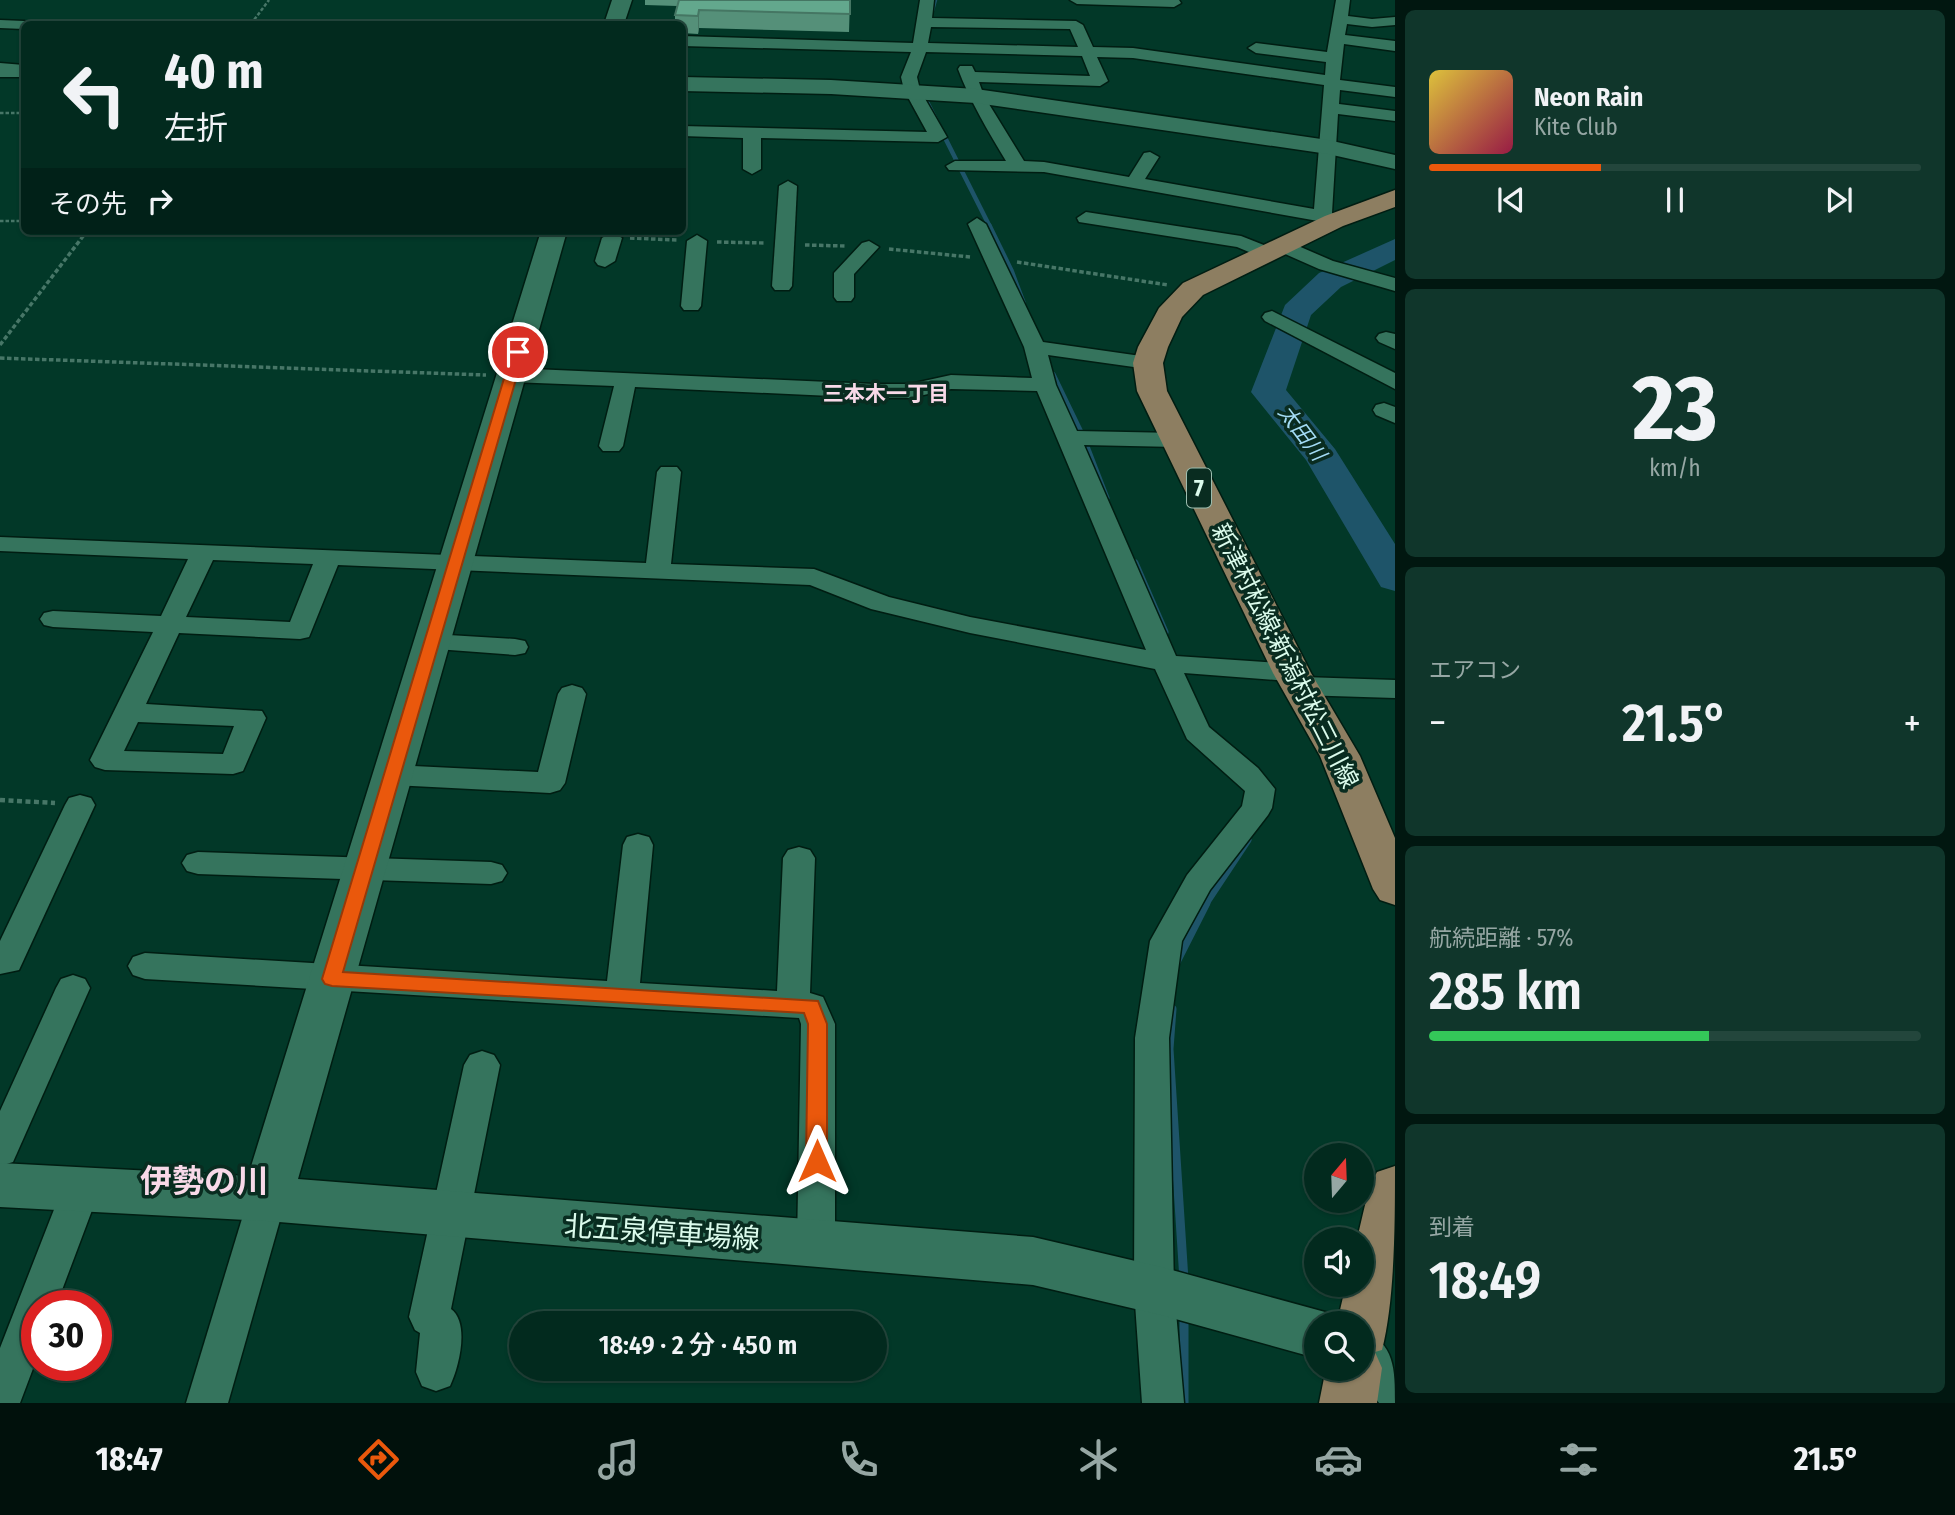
<!DOCTYPE html>
<html lang="ja">
<meta charset="utf-8">
<style>
body{margin:0;font-family:"Fira Sans Condensed","Noto Sans JP",sans-serif;background:#10362b;color:#f1f3f6;height:100vh;display:flex;flex-direction:column;font-size:26px;white-space:nowrap}
*{box-sizing:border-box;margin:0}
p{font-size:23px;color:#96a7a4}
.icon{flex:none;width:38px;height:38px;fill:none;stroke:currentColor;stroke-width:2;stroke-linecap:round;stroke-linejoin:round}
.map{position:relative;flex:1;overflow:hidden}
.side{display:flex;flex-direction:column;gap:10px;padding:10px;background:#011710;width:560px}
.side>*{flex:none}
.top-card{position:absolute;left:21px;top:21px;width:665px;height:214px;border-radius:10px;box-shadow:0 2px 5px #0004,0 0 0 2px #23463c;background:#022a1e;color:#f1f3f6;overflow:hidden}
.needle{width:46px;rotate:19deg}
.tools{position:absolute;left:1304px;top:1143px;display:grid;gap:14px}
.tools a{display:grid;place-items:center;width:70px;height:70px;border-radius:50%;background:#022a1e;box-shadow:0 2px 5px #0004,0 0 0 2px #23463c;font-size:35px}
.speed{position:absolute;left:21px;top:1290px;display:flex;gap:14px;font-size:35px;font-weight:700;text-align:center}
.speed>*{display:grid;place-content:center;width:91px;height:91px;border-radius:50%;background:#022a1e;box-shadow:0 2px 5px #0004,0 0 0 2px #23463c;line-height:1}
.speed .limit{border:10px solid #d22;background:#fff;color:#111}
.pin{position:absolute;display:grid;place-items:center;width:60px;height:60px;color:#fff;margin:-30px;border:4px solid #fff;border-radius:50%;box-shadow:0 2px 7px #0007}
.me{position:absolute;width:77px;margin:-38px;rotate:0deg;stroke-linejoin:round;filter:drop-shadow(0 0 5px #0008)}
.turn{display:flex;align-items:center;gap:24px;height:147px;padding:0 28px;font-size:32px}
.turn .icon{width:91px;height:91px;stroke-width:2.5}
.turn b{display:block;font-size:49px;line-height:60px}
.then{display:flex;align-items:center;height:66px;padding:0 28px;background:#0003;gap:14px;font-size:26px}
.big{font-size:52px;font-weight:600;line-height:1.1}
.side .card{flex:1;display:flex;flex-direction:column;justify-content:center;gap:10px;min-width:0;padding:0 24px;border-radius:10px;background:#10362b}
.side .dial{align-items:center;gap:0}
.dial b{font-size:91px;line-height:1}
.song{display:flex;align-items:center;gap:21px}
.cover{width:84px;height:84px;border-radius:10px;background:linear-gradient(135deg,hsl(50 70% 55%),hsl(340 70% 35%))}
.played{height:7px;border-radius:4px;background:linear-gradient(90deg,#ea580c 35%,#23463c 35%)}
.keys{display:flex;justify-content:space-around;direction:ltr}
.heat{display:flex;justify-content:space-between;align-items:center;font-size:38px;direction:ltr}
.charge{height:10px;border-radius:5px;background:linear-gradient(90deg,#34c759 57%,#23463c 0)}
.trip{position:absolute;left:509px;top:1311px;width:378px;height:70px;border-radius:35px;background:#022a1e;box-shadow:0 2px 5px #0004,0 0 0 2px #23463c;font-weight:600;line-height:70px;text-align:center}
.dock{display:flex;height:112px;justify-content:space-around;align-items:center;background:#01110c;color:#96a7a4}
.dock .icon{width:49px;height:49px}
.dock .active{color:#ea580c}
.dock b{font-size:32px;color:#f1f3f6}
main{display:flex;flex:1;min-height:0}
.map>svg:first-child{display:block}
.lines{fill:none;stroke-linecap:round;stroke-linejoin:round}
.stream-far3{stroke:#1e5469;stroke-width:4.5}
.stream-far2{stroke:#1e5469;stroke-width:5}
.stream-far1{stroke:#1e5469;stroke-width:7}
.stream{stroke:#1e5469;stroke-width:9}
.river{fill:#1e5469;fill-rule:evenodd}
.street-casing{stroke:#001d12;stroke-width:3}
.secondary-casing{stroke:#001d12;stroke-width:3}
.primary-casing{stroke:#001d12;stroke-width:3}
.path-far2{stroke:#477667;stroke-width:2.5;stroke-dasharray:3.5 2;stroke-linecap:butt}
.path-far1{stroke:#477667;stroke-width:3.5;stroke-dasharray:4.5 2.5;stroke-linecap:butt}
.path{stroke:#477667;stroke-width:4.5;stroke-dasharray:5 3.5;stroke-linecap:butt}
.street{fill:#35745d;fill-rule:evenodd}
.secondary{fill:#35745d;fill-rule:evenodd}
.primary{fill:#8d7e61;fill-rule:evenodd}
.wall{fill:#559079}
.shaded-wall{fill:#457663}
.building{fill:#63a88d;stroke:#457663;stroke-width:2}
.route{fill:#ea580c;stroke:#983908;stroke-width:2}
.labels{text-anchor:middle;stroke-width:7;stroke-linejoin:round;paint-order:stroke}
.far-neighbourhood-label{font-size:21px;font-weight:bold;fill:#f8d9e8;stroke:#092c20}
.far-water-label{font-size:21px;font-style:italic;fill:#a3dbf4;stroke:#092c20}
.shield{fill:#092c20;stroke:#9cbdaf;stroke-width:2}
.shield-label{font-size:23px;font-weight:bold;fill:#dbfbec}
.street-label{font-size:24px;fill:#dbfbec;stroke:#092c20}
.near-street-label{font-size:28px;fill:#dbfbec;stroke:#092c20}
.near-neighbourhood-label{font-size:32px;font-weight:bold;fill:#f8d9e8;stroke:#092c20}
</style>
<main>
<div class="map">
<svg width="1395" height="1403" viewBox="0 0 1395 1403">
<rect width="100%" height="100%" fill="#023828"/>
<g class="lines">
<!-- stream-far3 -->
<g class="stream-far3">
<path d="M931 14 935 0"/>
<path d="M922 92 990 227"/>
</g>
<!-- stream-far2 -->
<g class="stream-far2">
<path d="M989 225 1011 270 1023 302"/>
<path d="M1053 374 1083 436 1107 498"/>
</g>
<!-- stream-far1 -->
<g class="stream-far1">
<path d="M1135 563 1165 632"/>
<path d="M1205 905 1248 840"/>
</g>
<!-- stream -->
<g class="stream">
<path d="M1176 962 1206 903"/>
<path d="M1172 1009 1169 1049 1184 1280"/>
<path d="M1184 1313V1403"/>
</g>
<!-- river -->
<path class="river" d="M1395 239V260L1341 287 1311 315 1286 390 1335 449 1395 544V591L1381 587 1306 460 1251 392 1285 305 1319 273Z"/>
<defs>
<g id="street">
<path d="M920 0H934L932 18 1076 21 1083 25 1093 47 1133 48 1325 75 1326 62 1256 53 1248 48 1256 43 1327 52 1336 0H1350L1348 16 1372 19 1395 17V25L1372 27 1347 24 1345 35 1395 41V51L1344 44 1340 80 1395 87V97L1340 90 1339 104 1395 111V121L1338 114 1332 213 1343 221 1334 227 1318 221 1044 172 949 170 946 166 955 161H1006C988 131 970 101 958 69L960 66H972L975 72 1090 76 1082 56 926 52 917 77 920 90 947 137 938 142 761 138V169L752 174 743 169V138L682 136V126L927 132 904 90 901 77 911 52 682 46V36L913 43ZM931 27 1070 29 1078 47 928 43ZM1097 57 1133 58 1324 85 1314 209 1145 179 1159 157 1150 152 1144 153 1129 177 1044 162 1024 161 984 96 979 82 1100 86 1108 81Z"/>
<path d="M1070 0H1179L1181 3 1174 7 1077 4Z"/>
<path d="M0 20 24 21 31 24H24V29L0 28Z"/>
<path d="M788 181 797 186 792 286 789 290H775L772 286 779 186Z"/>
<path d="M1086 212 1241 236 1274 249 1272 246 1275 242H1289L1333 261 1395 278V291L1319 269 1276 250 1278 253 1275 257H1261L1237 247 1079 222 1077 218Z"/>
<path d="M977 218 986 224 1043 342 1148 357 1156 358 1159 363 1156 368 1148 369 1048 355 1056 385 1077 431 1176 433 1184 435 1187 440 1184 445 1176 447 1084 445 1176 656 1292 664 1302 667 1306 673 1303 677 1395 680V698L1300 695 1290 692 1286 686 1289 681 1184 673 1209 727 1258 768 1275 789 1272 808 1268 815 1210 890 1182 941 1169 1038 1174 1289 1184 1403H1142L1134 1289 1135 1038 1150 941 1187 875 1242 806 1245 791 1187 739 1155 669 970 633 871 609 810 585 338 565 309 637 300 639 179 633 146 704 262 711 266 718 243 771 233 774 105 770 95 767 90 760 153 632 53 627 44 625 40 619 44 613 53 611 161 616 188 559 0 551V537L646 563 657 472 661 467H677L681 472 671 564 814 569 889 597 970 617 1146 650 1037 391 951 389 910 398H874L635 387 623 446 619 451H603L599 446 614 386 511 382 503 380 500 375 503 370 511 368 874 384H910L951 375 1032 378 1024 347 968 224ZM213 560 313 564 290 622 186 617ZM138 722 234 726 223 754 124 751Z"/>
<path d="M612 232 622 238 615 261 605 267 598 265 595 261 602 238Z"/>
<path d="M697 235 707 241 701 306 698 310H684L681 306 687 241Z"/>
<path d="M869 241 879 247 854 274V297L851 301H837L834 297V273L862 243Z"/>
<path d="M1272 311 1395 373V389L1265 321 1262 317 1265 313Z"/>
<path d="M1386 332 1395 334V349L1379 342 1376 338 1379 334Z"/>
<path d="M1384 403 1395 407V423L1376 415 1373 410 1376 405Z"/>
<path d="M432 634 515 639 525 641 528 647 525 653 515 655 423 648 419 642 423 636Z"/>
<path d="M572 685 582 688 586 694 565 783 560 790 550 793 393 785 383 782 378 775 383 768 393 765 538 772 558 694 562 688Z"/>
<path d="M80 795 91 798 95 805 19 970 0 974V941L65 805 69 798Z"/>
<path d="M638 834 649 837 653 845 640 983 777 991 783 858 788 850 799 847 810 850 815 858 810 993 823 997 835 1024V1244L830 1256 816 1261 802 1256 797 1244 801 1024 799 1018 145 979 133 975 128 966 133 957 145 953 607 981 623 845 627 837Z"/>
<path d="M198 852 491 862 502 865 507 873 502 881 491 884 198 874 187 871 182 863 187 855Z"/>
<path d="M73 975 85 979 90 988 13 1162 0 1166V1111L56 988 61 979Z"/>
<path d="M482 1051 494 1055 500 1065 451 1309C470 1323 459 1367 450 1386L436 1391 422 1386 416 1372 420 1333 415 1330 409 1317 464 1065 470 1055Z"/>
<path d="M81 1173 94 1178 100 1189 56 1306H37V1358L20 1403H0V1348L62 1189 68 1178Z"/>
<path d="M267 1183 280 1188 286 1199 228 1403H186L248 1199 254 1188Z"/>
<path d="M1362 1329C1395 1344 1395 1369 1395 1403H1379L1353 1368H1362Z"/>
</g>
<g id="secondary">
<path d="M612 0H632L624 24H604Z"/>
<path d="M0 63 24 65V77H0Z"/>
<path d="M682 77 831 80 976 89 1328 140 1395 155V169L1328 154 976 103 831 94 682 91Z"/>
<path d="M541 231H567L298 1179 1033 1237 1161 1267 1336 1315 1339 1323H1316V1358L1161 1315 1033 1285 267 1221 0 1207V1163L248 1176Z"/>
</g>
<g id="primary">
<path d="M1395 190V207L1343 226 1203 295 1182 317 1168 347 1163 363 1167 391 1311 673 1360 756 1395 838V905L1380 900 1373 889 1320 756 1273 673 1137 391 1133 363 1138 347 1159 308 1183 283 1325 216Z"/>
<path d="M1395 1166C1395 1222 1395 1299 1382 1350L1375 1352 1382 1368 1377 1403H1319L1326 1368H1362V1323H1337L1346 1284H1362V1239H1357L1369 1188 1377 1172Z"/>
</g>
</defs>
<!-- street casing -->
<use href="#street" class="street-casing"/>
<!-- secondary casing -->
<use href="#secondary" class="secondary-casing"/>
<!-- primary casing -->
<use href="#primary" class="primary-casing"/>
<!-- path-far2 -->
<g class="path-far2">
<path d="M251 24 269 0"/>
<path d="M0 113H24"/>
<path d="M0 221H24"/>
</g>
<!-- path-far1 -->
<g class="path-far1">
<path d="M377 231 530 235"/>
<path d="M630 238 677 240"/>
<path d="M717 242 765 243"/>
<path d="M805 245 845 246"/>
<path d="M889 249 970 257"/>
<path d="M1017 262 1168 285"/>
<path d="M0 345 87 231"/>
<path d="M0 358 486 375"/>
</g>
<!-- path -->
<path class="path" d="M0 800 55 803"/>
<!-- street -->
<use href="#street" class="street"/>
<!-- secondary -->
<use href="#secondary" class="secondary"/>
<!-- primary -->
<use href="#primary" class="primary"/>
</g>
<!-- wall -->
<path class="wall" d="M645 0H850L849 32 699 28 698 34 682 33V24H675V15L677 6 645 5Z"/>
<!-- shaded-wall -->
<path class="shaded-wall" d="M699 10V28L698 34V16Z"/>
<!-- building -->
<path class="building" d="M679 0H850V14L699 10 698 16 675 15Z"/>
<!-- route -->
<path class="route" d="M518 349 524 352 343 972 818 1001 827 1024V1161L824 1167 817 1170 809 1167 806 1161 808 1024 804 1013 332 986 325 984 322 979 512 352Z"/>
<g class="labels">
<!-- far-neighbourhood labels -->
<g class="far-neighbourhood-label">
<text x="886" y="401">三本木一丁目</text>
</g>
<!-- far-water labels -->
<g class="far-water-label">
<text transform="translate(1302 433) rotate(53)" y="7">太田川</text>
</g>
<!-- shield labels -->
<rect class="shield" x="1187" y="468.5" width="24" height="39" rx="5"/>
<g class="shield-label">
<text x="1199" y="496">7</text>
</g>
<!-- street labels -->
<g class="street-label">
<text transform="translate(1285 656) rotate(63)" y="8">新津村松線;新潟村松三川線</text>
</g>
<!-- near-street labels -->
<g class="near-street-label">
<text transform="translate(662 1232) rotate(4)" y="10">北五泉停車場線</text>
</g>
<!-- near-neighbourhood labels -->
<g class="near-neighbourhood-label">
<text x="204" y="1192">伊勢の川</text>
</g>
</g>
</svg>
<div class="tools">
<a><svg class="needle" viewBox="-14 -14 28 28"><path d="M0-13l5 13h-10z" fill="#e53935"/><path d="M0 13l5-13h-10z" fill="#96a7a4"/></svg></a>
<a><svg class="icon" aria-label="sound" viewBox="0 0 24 24"><path d="M4 9h4l5-4v14l-5-4H4zM17 9q2 3 0 6"/></svg></a>
<a><svg class="icon" aria-label="search" viewBox="0 0 24 24"><circle cx="10" cy="10" r="6"/><path d="M15 15l6 6"/></svg></a>
</div>
<div class="speed"><div class="limit">30</div></div>
<div class="pin" style="left:518px;top:352px;background:#d93025"><svg class="icon" aria-label="arrive" viewBox="0 0 24 24"><path d="M6 21V4h12l-3 4 3 4H6"/></svg></div>
<svg class="me" style="left:817px;top:1161px" viewBox="-20 -20 40 40"><path d="M0-17L14 15 0 8-14 15z" fill="#ea580c" stroke="#fff" stroke-width="4"/></svg>
<div class="trip">18:49 · 2 分 · 450 m</div>
<div class="top-card">
<div class="turn"><svg class="icon" aria-label="left" viewBox="0 0 24 24"><path d="M17 20v-9H6M10 6l-5 5 5 5"/></svg><div><b>40 m</b>左折</div></div>
<div class="then">その先<svg class="icon" aria-label="right" viewBox="0 0 24 24"><path d="M7 20v-9h11M14 6l5 5-5 5"/></svg></div>
</div>
</div>
<section class="side">
<div class="card">
<div class="song"><i class="cover"></i><div><b>Neon Rain</b><p>Kite Club</p></div></div>
<div class="played"></div>
<div class="keys"><svg class="icon" aria-label="previous" viewBox="0 0 24 24"><path d="M18 5L8 12l10 7zM5 5v14"/></svg><svg class="icon" aria-label="pause" viewBox="0 0 24 24"><path d="M8 5v14M16 5v14"/></svg><svg class="icon" aria-label="next" viewBox="0 0 24 24"><path d="M6 5l10 7-10 7zM19 5v14"/></svg></div>
</div>
<div class="card dial"><b>23</b><p>km/h</p></div>
<div class="card"><p>エアコン</p>
<div class="heat"><a>−</a><b class="big">21.5°</b><a>+</a></div>
</div>
<div class="card"><p>航続距離 · 57%</p><b class="big">285 km</b><div class="charge"></div></div>
<div class="card"><p>到着</p><b class="big">18:49</b></div>
</section>
</main>
<nav class="dock">
<b>18:47</b>
<svg class="icon active" aria-label="directions" viewBox="0 0 24 24"><path d="M12 3l9 9-9 9-9-9zM9 14v-3h6M13 9l2 2-2 2"/></svg>
<svg class="icon" aria-label="music" viewBox="0 0 24 24"><path d="M9 18V5l10-2v13"/><circle cx="6" cy="18" r="3"/><circle cx="16" cy="16" r="3"/></svg>
<svg class="icon" aria-label="phone" viewBox="0 0 24 24"><path d="M5 4h4l2 5-3 2q2 4 5 5l2-3 5 2v4C11 20 4 13 5 4z"/></svg>
<svg class="icon" aria-label="climate" viewBox="0 0 24 24"><path d="M12 3v18M4 7l16 10M4 17L20 7"/></svg>
<svg class="icon" aria-label="car" viewBox="0 0 24 24"><path d="M5 17H2v-5l4-1 3-4h7l3 4 3 1v5h-3M9 17h6M6 11h13"/><circle cx="7" cy="17" r="2"/><circle cx="17" cy="17" r="2"/></svg>
<svg class="icon" aria-label="filters" viewBox="0 0 24 24"><path d="M4 7h16M4 17h16"/><circle cx="9" cy="7" r="2"/><circle cx="15" cy="17" r="2"/></svg>
<b>21.5°</b>
</nav>
